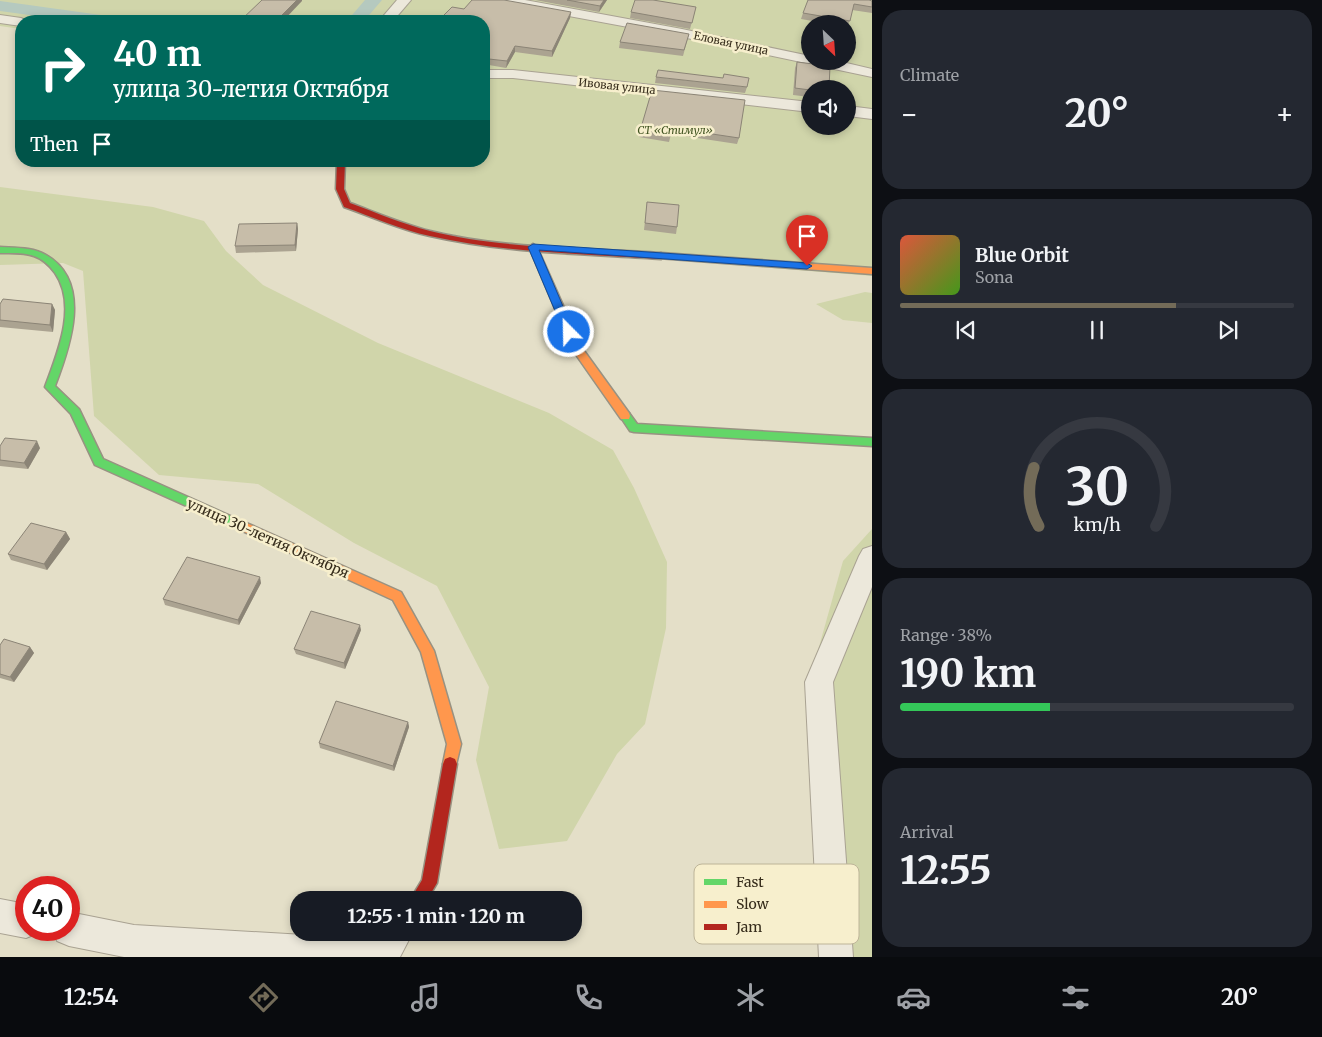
<!DOCTYPE html>
<meta charset="utf-8">
<style>
body{margin:0;font-family:Merriweather,serif;background:#242831;color:#f1f3f6;height:100vh;display:flex;flex-direction:column;font-size:19px;white-space:nowrap}
*{box-sizing:border-box;margin:0}
p{font-size:16px;color:#9ea1a6}
.icon{flex:none;width:28px;height:28px;fill:none;stroke:currentColor;stroke-width:2;stroke-linecap:round;stroke-linejoin:round}
.map{position:relative;flex:1;overflow:hidden}
.sheet{display:flex;flex-direction:column;gap:10px;padding:10px;background:#0d0f14;width:450px}
.sheet>*{flex:none}
.guide{position:absolute;left:15px;top:15px;width:475px;height:152px;border-radius:20px;box-shadow:0 2px 8px #0003;background:#00695c;color:#fff;overflow:hidden}
.needle{width:32px;rotate:155deg}
.controls{position:absolute;left:801px;top:15px;display:grid;gap:10px}
.controls a{display:grid;place-items:center;width:55px;height:55px;border-radius:50%;background:#171b24;box-shadow:0 2px 8px #0003;font-size:25px}
.speed{position:absolute;left:15px;top:876px;display:flex;gap:10px;font-size:25px;font-weight:700;text-align:center}
.speed>*{display:grid;place-content:center;width:65px;height:65px;border-radius:50%;background:#171b24;box-shadow:0 2px 8px #0003;line-height:1}
.speed .limit{border:8px solid #d22;background:#fff;color:#111}
.pin{position:absolute;display:grid;place-items:center;width:42px;height:42px;color:#fff;margin:-51px -21px;border-radius:50% 50% 50% 0;rotate:-45deg;box-shadow:0 0 5px #0007}
.pin .icon{rotate:45deg}
.me{position:absolute;width:55px;margin:-28px;rotate:337deg;stroke-linejoin:round;filter:drop-shadow(0 0 4px #0008)}
.turn{display:flex;align-items:center;gap:18px;height:105px;padding:0 15px;font-size:22px}
.turn .icon{width:65px;height:65px;stroke-width:2.5}
.turn b{display:block;font-size:35px;line-height:42px}
.then{display:flex;align-items:center;height:48px;padding:0 15px;background:#0003;gap:10px;font-size:19px}
.big{font-size:38px;font-weight:700;line-height:1.1}
.sheet .card{flex:1;display:flex;flex-direction:column;justify-content:center;gap:8px;min-width:0;padding:0 18px;border-radius:20px;background:#242831}
.sheet .dial{align-items:center;gap:0}
.dial svg{height:130px;overflow:visible;fill:none;stroke:#363941;stroke-width:7;stroke-linecap:round;text-anchor:middle}
.dial text{fill:#f1f3f6;stroke:none}
.song{display:flex;align-items:center;gap:15px}
.cover{width:60px;height:60px;border-radius:8px;background:linear-gradient(135deg,hsl(10 70% 55%),hsl(100 70% 35%))}
.played{height:5px;border-radius:2px;background:linear-gradient(90deg,#736b58 70%,#363941 70%)}
.keys{display:flex;justify-content:space-around;direction:ltr}
.heat{display:flex;justify-content:space-between;align-items:center;font-size:28px;direction:ltr}
.charge{height:8px;border-radius:4px;background:linear-gradient(90deg,#34c759 38%,#363941 0)}
.trip{position:absolute;left:290px;top:891px;width:292px;height:50px;border-radius:20px;background:#171b24;box-shadow:0 2px 8px #0003;font-weight:700;line-height:50px;text-align:center}
.tabs{display:flex;height:80px;justify-content:space-around;align-items:center;background:#090b0e;color:#9ea1a6}
.tabs .icon{width:35px;height:35px}
.tabs .active{color:#736b58}
.tabs b{font-size:22px;color:#f1f3f6}
main{display:flex;flex:1;min-height:0}
.map>svg:first-child{display:block}
.green{fill:#d0d5aa;fill-rule:evenodd}
.lines{fill:none;stroke-linecap:round;stroke-linejoin:round}
.canal{fill:#b5c9bf;fill-rule:evenodd}
.street-casing{stroke:#a9a292;stroke-width:2}
.fast-casing{stroke:#989282;stroke-width:3}
.slow-casing{stroke:#989282;stroke-width:3}
.jam-casing{stroke:#989282;stroke-width:3}
.street{fill:#ece8db;fill-rule:evenodd}
.fast{fill:#63d668;fill-rule:evenodd}
.slow{fill:#ff974d;fill-rule:evenodd}
.jam{fill:#b3261e;fill-rule:evenodd}
.wall{fill:#aba391}
.shaded-wall{fill:#8b8476}
.building{fill:#c7bda9;stroke:#8b8476}
.route{fill:#1a73e8;stroke:#114b97}
.labels{text-anchor:middle;stroke-width:5;stroke-linejoin:round;paint-order:stroke}
.far-street-label{font-size:11px;fill:#362c1b;stroke:#f7efcd}
.far-park-label{font-size:11px;font-style:italic;fill:#415421;stroke:#f7efcd}
.street-label{font-size:14px;fill:#362c1b;stroke:#f7efcd}
.key{fill:#f7efcd;stroke:#bdb498;stroke-width:1}
.key-label{font-size:14px;fill:#362c1b}
</style>
<main>
<div class="map">
<svg width="872" height="957" viewBox="0 0 872 957">
<rect width="100%" height="100%" fill="#e4dfc8"/>
<!-- green -->
<g class="green">
<path d="M0 0H872V276L511 247 380 219 344 200 341 161H484V21H21V29L0 26ZM810 24H848V61H810ZM810 89H848V126H810Z"/>
<path d="M0 187 153 207 204 221 226 251 263 285 378 343 549 413 613 450 634 488 667 562 666 628 645 724 617 754 567 841 499 849 476 760 489 687 437 586 354 543 258 484 159 475 94 416 83 271 63 263 0 265Z"/>
<path d="M865 292 872 293V323L843 320 816 304Z"/>
<path d="M872 529V957H820L810 679 843 561Z"/>
</g>
<g class="lines">
<!-- canal -->
<g class="canal">
<path d="M365 0H382L364 21H347Z"/>
<path d="M0 1 108 16 114 17 117 21H73L0 11Z"/>
</g>
<defs>
<g id="street">
<path d="M397 0H411L393 21H379Z"/>
<path d="M497 0H525L682 29 810 56V61H838L872 69V77L682 37 504 4Z"/>
<path d="M0 15 21 18 27 21H21V26L0 23Z"/>
<path d="M484 70H513L810 102V112L513 78H484Z"/>
<path d="M848 106 872 109V119L848 116Z"/>
<path d="M872 546V587L833 682 853 957H819L805 682 859 556 863 549Z"/>
<path d="M0 899 26 904V930H39L38 933 26 938 0 933Z"/>
<path d="M69 912 134 925 372 939 376 932H413L400 957H124L69 946 57 941 53 930H69Z"/>
</g>
<g id="fast">
<path d="M0 247C15 248 33 247 46 255 93 282 70 347 55 386L79 409 103 459 246 523 248 526 246 529H238L95 465 71 414 45 387C57 354 78 306 55 273 50 266 43 259 34 256 24 252 11 253 0 253Z"/>
<path d="M625 412 629 413 637 424 872 438V446L634 432 630 431 620 416Z"/>
</g>
<g id="slow">
<path d="M533 244 537 247 582 348 629 413 630 416 629 419H621L572 349 529 247Z"/>
<path d="M661 253 872 268V274L658 258V254Z"/>
<path d="M242 521 401 592 434 651 461 744 455 769 450 771 445 769 443 764 447 744 421 652 393 600 238 529 236 526 238 523Z"/>
</g>
<g id="jam">
<path d="M337 161H345L344 189 350 203C377 213 403 224 430 231 502 249 586 248 661 253L665 256 661 259C584 254 505 253 430 236 401 230 373 217 344 207L336 189Z"/>
<path d="M450 757 455 759 457 764 437 883 427 900H410L422 880 443 764 445 759Z"/>
</g>
</defs>
<!-- street casing -->
<use href="#street" class="street-casing"/>
<!-- fast casing -->
<use href="#fast" class="fast-casing"/>
<!-- slow casing -->
<use href="#slow" class="slow-casing"/>
<!-- jam casing -->
<use href="#jam" class="jam-casing"/>
<!-- street -->
<use href="#street" class="street"/>
<!-- fast -->
<use href="#fast" class="fast"/>
<!-- slow -->
<use href="#slow" class="slow"/>
<!-- jam -->
<use href="#jam" class="jam"/>
</g>
<!-- wall -->
<g class="wall">
<path d="M535 0H607L599 12Z"/>
<path d="M872 1V13L852 10 848 26V24H830L801 19 803 13Z"/>
<path d="M696 7 690 29 630 18 631 12Z"/>
<path d="M464 9 571 12 570 18 552 57 515 52 506 68 489 65 486 52H484V21Z"/>
<path d="M689 34 683 56 619 48 620 42Z"/>
<path d="M797 62 810 89V97L793 95 795 68Z"/>
<path d="M656 77 747 87 745 93 655 83Z"/>
<path d="M652 90 739 138 737 144 671 134 669 142 639 137Z"/>
<path d="M647 202 677 227 676 234 644 230Z"/>
<path d="M297 223 298 229 296 251 236 253 235 246Z"/>
<path d="M0 304H52L55 310 53 332 0 327Z"/>
<path d="M0 446 40 448 28 469 0 466Z"/>
<path d="M66 532 70 539 47 570 11 560 8 554Z"/>
<path d="M261 583 239 625 165 605 163 599Z"/>
<path d="M361 630 345 669 296 654 294 649Z"/>
<path d="M0 645 30 647 34 653 14 682 0 678Z"/>
<path d="M408 722 409 727 394 771 320 748 319 743Z"/>
</g>
<!-- shaded-wall -->
<g class="shaded-wall">
<path d="M297 0H302V1L283 21H276Z"/>
<path d="M604 0H607L599 12 600 6Z"/>
<path d="M571 12 570 18 552 57V51Z"/>
<path d="M484 46H487L486 52H484Z"/>
<path d="M515 46V52L506 68 507 61Z"/>
<path d="M297 223 298 229 296 251 295 245Z"/>
<path d="M52 304 55 310 53 332 50 325Z"/>
<path d="M37 441 40 448 28 469 24 463Z"/>
<path d="M66 532 70 539 47 570 44 564Z"/>
<path d="M260 577 261 583 239 625 238 620Z"/>
<path d="M360 625 361 630 345 669 344 663Z"/>
<path d="M30 647 34 653 14 682 10 677Z"/>
<path d="M408 722 409 727 394 771 393 766Z"/>
</g>
<!-- building -->
<g class="building">
<path d="M262 0H297L276 21H240Z"/>
<path d="M472 0H504L571 12 552 51 515 46 507 61 489 59 487 46H484V21H438L452 7 464 9Z"/>
<path d="M567 0H604L600 6Z"/>
<path d="M635 0H653L696 7 692 23 631 12Z"/>
<path d="M808 0H869L872 1V7L854 4 850 21 803 13Z"/>
<path d="M627 23 689 34 684 50 620 42Z"/>
<path d="M797 62 830 66 829 89H810V90L795 88Z"/>
<path d="M658 70 723 78 724 74 749 78 747 87 656 77Z"/>
<path d="M652 90 745 100 739 138 672 128 670 135 640 131Z"/>
<path d="M647 202 679 205 677 227 645 223Z"/>
<path d="M297 223 295 245 235 246 239 224Z"/>
<path d="M3 299 52 304 50 325 0 320V304Z"/>
<path d="M5 438 37 441 24 463 0 460V446Z"/>
<path d="M31 523 66 532 44 564 8 554Z"/>
<path d="M187 557 260 577 238 620 163 599Z"/>
<path d="M311 611 360 625 344 663 294 649Z"/>
<path d="M4 639 30 647 10 677 0 674V645Z"/>
<path d="M336 701 408 722 393 766 319 743Z"/>
</g>
<!-- route -->
<path class="route" d="M533 244 807 263 812 266 807 269 539 250 574 332 569 336 564 332 528 247Z"/>
<g class="labels">
<!-- far-street labels -->
<g class="far-street-label">
<text transform="translate(731 43) rotate(12)" y="4">Еловая улица</text>
<text transform="translate(617 86) rotate(6)" y="4">Ивовая улица</text>
</g>
<!-- far-park labels -->
<g class="far-park-label">
<text x="675" y="134">СТ «Стимул»</text>
</g>
<!-- street labels -->
<g class="street-label">
<text transform="translate(268 538) rotate(24)" y="5">улица 30-летия Октября</text>
</g>
</g>
<!-- legend -->
<rect x="694" y="864" width="165" height="80" rx="8" class="key"/>
<rect x="704" y="879" width="23" height="6" fill="#63d668"/>
<rect x="704" y="901" width="23" height="7" fill="#ff974d"/>
<rect x="704" y="924" width="23" height="6" fill="#b3261e"/>
<g class="key-label">
<text x="736" y="887">Fast</text>
<text x="736" y="909">Slow</text>
<text x="736" y="932">Jam</text>
</g>
</svg>
<div class="controls">
<a><svg class="needle" viewBox="-14 -14 28 28"><path d="M0-13l5 13h-10z" fill="#e53935"/><path d="M0 13l5-13h-10z" fill="#9ea1a6"/></svg></a>
<a><svg class="icon" aria-label="sound" viewBox="0 0 24 24"><path d="M4 9h4l5-4v14l-5-4H4zM17 9q2 3 0 6"/></svg></a>
</div>
<div class="speed"><div class="limit">40</div></div>
<div class="pin" style="left:807px;top:266px;background:#d93025"><svg class="icon" aria-label="arrive" viewBox="0 0 24 24"><path d="M6 21V4h12l-3 4 3 4H6"/></svg></div>
<svg class="me" style="left:569px;top:332px" viewBox="-20 -20 40 40"><circle r="17" fill="#1a73e8" stroke="#fff" stroke-width="3"/><path d="M0-11L8 9 0 5-8 9z" fill="#fff"/></svg>
<div class="trip">12:55 · 1 min · 120 m</div>
<div class="guide">
<div class="turn"><svg class="icon" aria-label="right" viewBox="0 0 24 24"><path d="M7 20v-9h11M14 6l5 5-5 5"/></svg><div><b>40 m</b>улица 30-летия Октября</div></div>
<div class="then">Then<svg class="icon" aria-label="arrive" viewBox="0 0 24 24"><path d="M6 21V4h12l-3 4 3 4H6"/></svg></div>
</div>
</div>
<section class="sheet">
<div class="card"><p>Climate</p>
<div class="heat"><a>−</a><b class="big">20°</b><a>+</a></div>
</div>
<div class="card">
<div class="song"><i class="cover"></i><div><b>Blue Orbit</b><p>Sona</p></div></div>
<div class="played"></div>
<div class="keys"><svg class="icon" aria-label="previous" viewBox="0 0 24 24"><path d="M18 5L8 12l10 7zM5 5v14"/></svg><svg class="icon" aria-label="pause" viewBox="0 0 24 24"><path d="M8 5v14M16 5v14"/></svg><svg class="icon" aria-label="next" viewBox="0 0 24 24"><path d="M6 5l10 7-10 7zM19 5v14"/></svg></div>
</div>
<div class="card dial"><svg viewBox="0 0 100 80">
<path d="M14 69A42 42 0 1 1 86 69"/>
<path d="M14 69A42 42 0 0 1 11 33" stroke="#736b58"/>
<text x="50" y="56" font-size="32" font-weight="700">30</text>
<text x="50" y="72" font-size="11">km/h</text>
</svg></div>
<div class="card"><p>Range · 38%</p><b class="big">190 km</b><div class="charge"></div></div>
<div class="card"><p>Arrival</p><b class="big">12:55</b></div>
</section>
</main>
<nav class="tabs">
<b>12:54</b>
<svg class="icon active" aria-label="directions" viewBox="0 0 24 24"><path d="M12 3l9 9-9 9-9-9zM9 14v-3h6M13 9l2 2-2 2"/></svg>
<svg class="icon" aria-label="music" viewBox="0 0 24 24"><path d="M9 18V5l10-2v13"/><circle cx="6" cy="18" r="3"/><circle cx="16" cy="16" r="3"/></svg>
<svg class="icon" aria-label="phone" viewBox="0 0 24 24"><path d="M5 4h4l2 5-3 2q2 4 5 5l2-3 5 2v4C11 20 4 13 5 4z"/></svg>
<svg class="icon" aria-label="climate" viewBox="0 0 24 24"><path d="M12 3v18M4 7l16 10M4 17L20 7"/></svg>
<svg class="icon" aria-label="car" viewBox="0 0 24 24"><path d="M5 17H2v-5l4-1 3-4h7l3 4 3 1v5h-3M9 17h6M6 11h13"/><circle cx="7" cy="17" r="2"/><circle cx="17" cy="17" r="2"/></svg>
<svg class="icon" aria-label="filters" viewBox="0 0 24 24"><path d="M4 7h16M4 17h16"/><circle cx="9" cy="7" r="2"/><circle cx="15" cy="17" r="2"/></svg>
<b>20°</b>
</nav>
